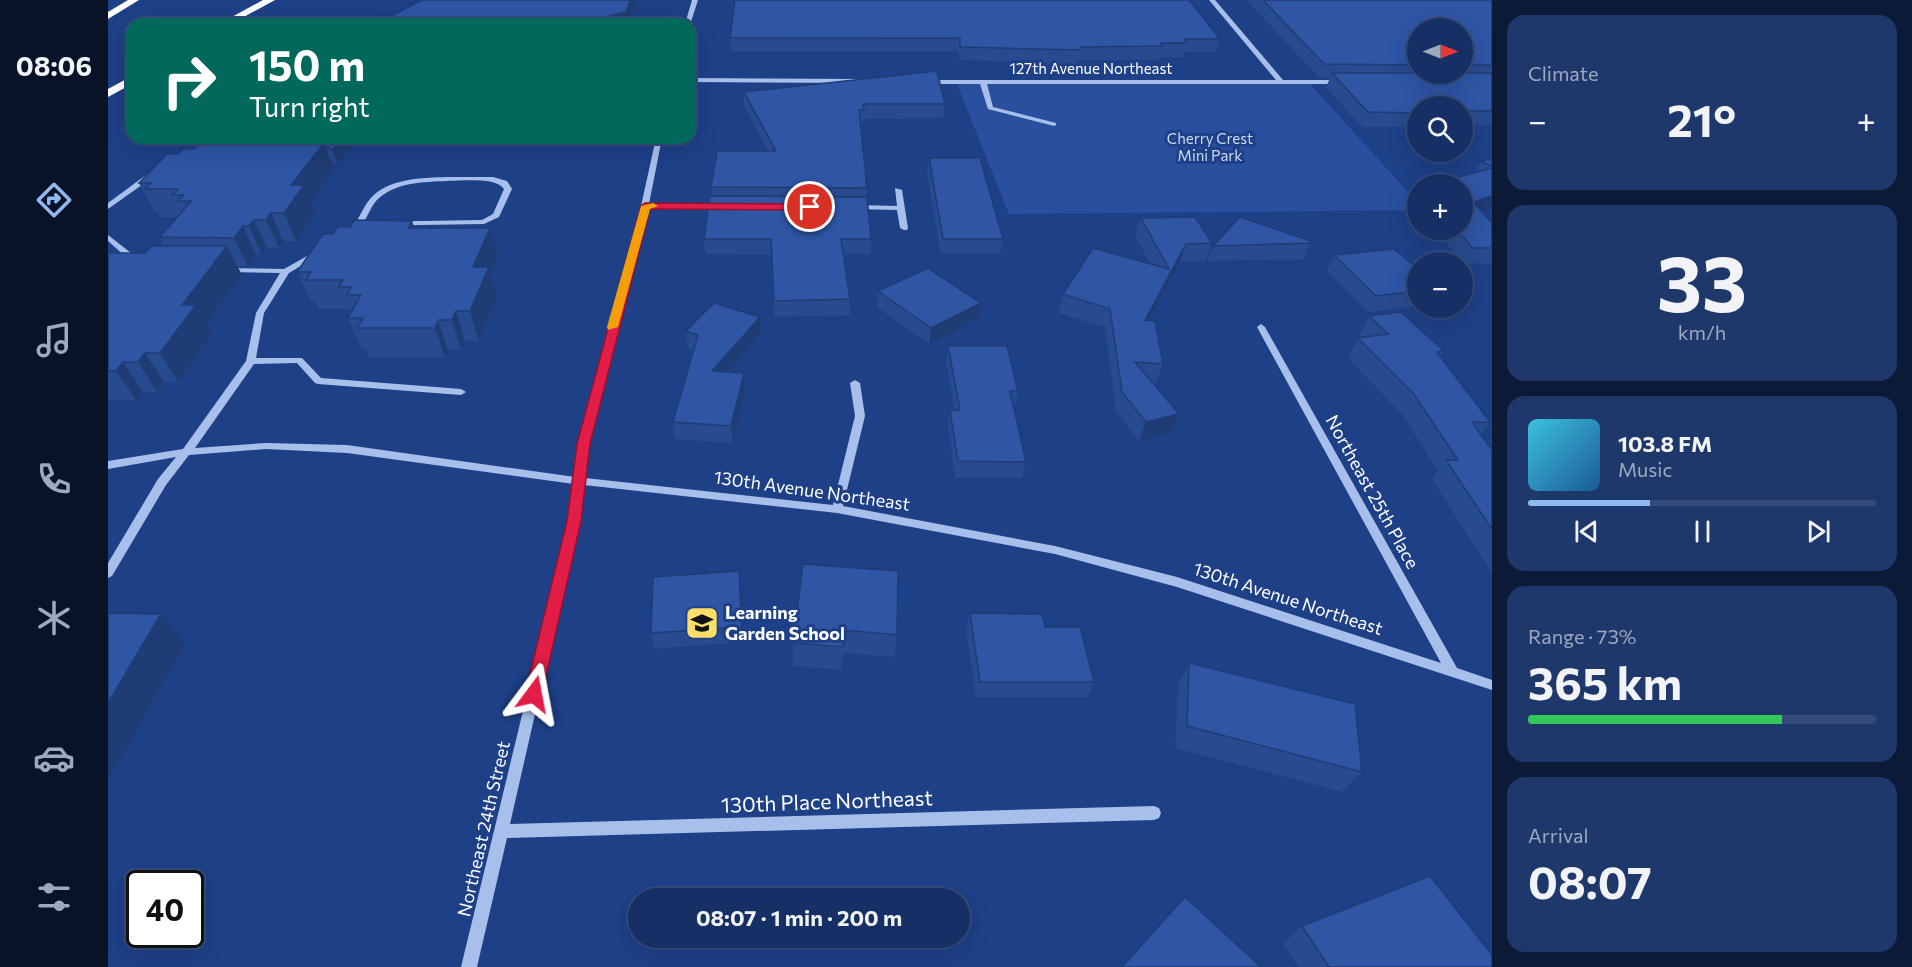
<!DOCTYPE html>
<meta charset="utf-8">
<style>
body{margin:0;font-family:Commissioner,sans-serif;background:#1f386b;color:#f1f3f6;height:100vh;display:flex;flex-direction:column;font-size:22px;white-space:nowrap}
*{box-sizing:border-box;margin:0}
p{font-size:20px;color:#9ea9bf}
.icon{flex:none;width:33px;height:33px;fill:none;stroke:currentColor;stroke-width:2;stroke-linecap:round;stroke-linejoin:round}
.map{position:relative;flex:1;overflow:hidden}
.sheet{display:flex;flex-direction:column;gap:15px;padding:15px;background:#0c1a38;width:420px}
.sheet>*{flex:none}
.hud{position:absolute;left:18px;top:18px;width:570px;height:126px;border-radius:18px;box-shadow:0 6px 24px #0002,0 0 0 2px #354b79;background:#00695c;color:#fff;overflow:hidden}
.needle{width:39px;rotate:90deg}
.controls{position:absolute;left:1299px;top:18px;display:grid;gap:12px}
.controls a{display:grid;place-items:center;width:66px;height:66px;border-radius:50%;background:#163065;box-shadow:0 6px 24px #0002,0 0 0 2px #354b79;font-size:30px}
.speed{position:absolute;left:18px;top:870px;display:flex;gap:12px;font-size:30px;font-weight:700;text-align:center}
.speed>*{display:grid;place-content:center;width:78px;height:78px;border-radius:50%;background:#163065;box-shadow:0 6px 24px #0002,0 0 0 2px #354b79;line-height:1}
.speed .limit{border:3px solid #111;border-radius:9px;background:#fff;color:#111}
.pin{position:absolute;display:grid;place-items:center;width:51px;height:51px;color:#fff;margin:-26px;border:3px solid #fff;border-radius:50%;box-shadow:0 2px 6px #0007}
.me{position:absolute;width:66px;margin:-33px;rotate:13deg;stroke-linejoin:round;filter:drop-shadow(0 0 4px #0008)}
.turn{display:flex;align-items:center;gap:21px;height:126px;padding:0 24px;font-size:27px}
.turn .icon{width:78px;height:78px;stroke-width:2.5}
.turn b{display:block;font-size:42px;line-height:51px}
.big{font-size:45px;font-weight:700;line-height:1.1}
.sheet .card{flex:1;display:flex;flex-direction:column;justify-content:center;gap:9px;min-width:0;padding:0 21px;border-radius:18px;background:#1f386b}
.sheet .dial{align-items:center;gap:0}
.dial b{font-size:78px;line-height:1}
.song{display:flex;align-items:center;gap:18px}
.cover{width:72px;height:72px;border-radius:9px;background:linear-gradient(135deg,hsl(190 70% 55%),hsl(210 70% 35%))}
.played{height:6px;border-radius:3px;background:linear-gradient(90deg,#90b9f0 35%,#354b79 35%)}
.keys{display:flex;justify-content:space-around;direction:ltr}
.heat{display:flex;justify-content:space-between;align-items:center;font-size:33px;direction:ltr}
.charge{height:9px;border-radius:4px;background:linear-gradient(90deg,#34c759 73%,#354b79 0)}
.trip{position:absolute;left:520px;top:888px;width:342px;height:60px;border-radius:30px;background:#163065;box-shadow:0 6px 24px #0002,0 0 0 2px #354b79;font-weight:700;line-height:60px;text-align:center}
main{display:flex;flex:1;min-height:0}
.tab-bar{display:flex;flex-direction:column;width:108px;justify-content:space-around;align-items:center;background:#091328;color:#9ea9bf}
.tab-bar .icon{width:42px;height:42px}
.tab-bar .selected{color:#90b9f0}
.tab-bar b{font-size:27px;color:#f1f3f6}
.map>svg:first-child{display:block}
.green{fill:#28509f}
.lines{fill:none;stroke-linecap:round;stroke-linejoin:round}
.minor{fill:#a8bfeb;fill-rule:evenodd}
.highway{fill:#fff;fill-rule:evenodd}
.wall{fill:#284a8e;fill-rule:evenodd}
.shaded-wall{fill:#203c74}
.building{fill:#2e56a5;stroke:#203c74;stroke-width:1.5}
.route{fill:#e11d48;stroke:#92132f;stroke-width:1.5}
.slow{fill:#f59e0b}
.labels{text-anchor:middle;stroke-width:6;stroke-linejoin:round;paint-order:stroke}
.far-street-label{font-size:15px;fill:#fff;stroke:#1e4087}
.far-park-label{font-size:15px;fill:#ccdbf8;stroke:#1e4087}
.street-label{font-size:18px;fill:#fff;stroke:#1e4087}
.poi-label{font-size:18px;font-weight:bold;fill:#fff;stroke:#1e4087;text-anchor:start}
.near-street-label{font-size:21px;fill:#fff;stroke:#1e4087}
</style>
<main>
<nav class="tab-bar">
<b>08:06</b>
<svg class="icon selected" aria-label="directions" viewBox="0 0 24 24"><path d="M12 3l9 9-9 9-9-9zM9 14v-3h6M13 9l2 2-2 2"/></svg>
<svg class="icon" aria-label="music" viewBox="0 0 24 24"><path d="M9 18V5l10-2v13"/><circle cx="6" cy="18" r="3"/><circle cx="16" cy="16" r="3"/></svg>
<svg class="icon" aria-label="phone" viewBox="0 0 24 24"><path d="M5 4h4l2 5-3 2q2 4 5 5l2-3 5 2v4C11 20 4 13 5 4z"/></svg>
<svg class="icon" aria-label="climate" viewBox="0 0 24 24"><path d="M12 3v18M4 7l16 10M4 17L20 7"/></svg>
<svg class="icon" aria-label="car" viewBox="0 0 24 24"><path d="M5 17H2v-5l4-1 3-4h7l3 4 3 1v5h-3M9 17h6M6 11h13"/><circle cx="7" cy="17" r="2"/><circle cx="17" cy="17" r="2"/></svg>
<svg class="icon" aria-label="filters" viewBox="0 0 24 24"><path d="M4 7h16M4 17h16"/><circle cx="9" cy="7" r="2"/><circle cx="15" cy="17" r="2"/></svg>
</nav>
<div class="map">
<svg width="1384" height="967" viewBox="0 0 1384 967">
<rect width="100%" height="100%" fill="#1e4087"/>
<!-- green -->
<path class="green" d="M849 84H1202L1309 202V210L901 214Z"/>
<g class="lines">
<!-- minor -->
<g class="minor">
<path d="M584 0H590L582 25 577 24Z"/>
<path d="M1101 0H1107L1175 80H1233L1236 82 1233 84H879L885 107 948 123V125L946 126 880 109 872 84H819L816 82 819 80H1168Z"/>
<path d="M582 78 753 79 756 81 753 83 582 82Z"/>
<path d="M548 138H554L541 204 612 205 616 207 612 209 540 208 481 444 477 478 725 505 747 416 742 383 747 380 752 383 757 416 735 506 947 546 1069 577 1333 663 1149 327 1153 324 1157 327 1349 668 1384 680V690L1069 587 947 554 729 513 476 485 471 521 402 824 1046 806 1051 808 1053 813 1051 818 1046 820 399 838 369 967H353L461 521 466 484 239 453 158 449 81 455 58 485 4 576 0 578V563L50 479 68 457 0 469V461L75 449 138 361 148 313 172 273 118 272 114 270 115 268 176 269 208 251H211V255L181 273 156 313 148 358H194L213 378 353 389 358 392 353 395 210 384 207 383 189 363 146 364 87 448 158 443 239 445 467 477 471 444 533 206Z"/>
<path d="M38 175 45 177 0 209V203Z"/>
<path d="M339 177H385L399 181 404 189 391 217 376 224 251 226 247 224C252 216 256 206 262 199 280 178 314 178 339 177ZM339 181C354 181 388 177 396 189L385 214 374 220 256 222C260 215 263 207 268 201 286 182 315 182 339 181Z"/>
<path d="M787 188 794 190 800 228 799 230H796L792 228 789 210 748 209 744 207 748 205 789 206Z"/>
<path d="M0 235 32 260V264H26L0 241Z"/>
</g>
<!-- highway -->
<g class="highway">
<path d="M20 0H31L0 19V12Z"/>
<path d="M155 0H167L123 24H111Z"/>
<path d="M24 76V84L0 97V89Z"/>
</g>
</g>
<!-- wall -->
<g class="wall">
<path d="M1139 0H1384V125H1354V106H1310V127H1254L1218 87 1222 78H1211ZM1310 28H1354V74H1310Z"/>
<path d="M622 38 1112 39 1108 52H1077L1076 57H1052L1051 60H970L969 64 851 60 850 51H623Z"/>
<path d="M636 92 837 104 835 118 755 119V124H753L759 188 758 197 763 239 762 254H736L742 299V315L666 317 663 255 597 254 596 239 604 196 603 187 660 151 636 106Z"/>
<path d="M185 138H298L295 143H245L230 165 222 160 226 170 203 202 208 213 188 241H175L171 248H159L154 255H148L140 266H129L134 275 98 324 104 334 70 382H56L49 392H35L28 400H0V253H37L56 246 52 237 69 217H52L49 211H46L31 183 70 154 86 149 193 143Z"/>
<path d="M416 138H471L453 146 443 141 433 146Z"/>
<path d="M821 158 895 239 892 254H833L819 172Z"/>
<path d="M1384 159V208L1374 211 1384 223V264L1355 263 1327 230H1354L1367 173 1373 161Z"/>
<path d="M1310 194V208L1305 203Z"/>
<path d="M1033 218 1104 243 1097 261 1072 262 1041 320 1055 364 1048 383H1045L1064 433 1031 441 1008 411 997 327 950 313 955 294 1042 263 1027 236Z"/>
<path d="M307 228 390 256 382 273 389 297 371 341H357L353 350H340L337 358H262L257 348H253L240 318 242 315 240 309H211L207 301H203L189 272 225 234Z"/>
<path d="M1202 243 1196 259 1099 261 1105 246Z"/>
<path d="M1226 255 1310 269V306L1260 312 1219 271Z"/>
<path d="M770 291 873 303 870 319 821 344 769 307Z"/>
<path d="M1261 316 1336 351 1332 356 1382 422 1373 435 1384 450V573L1324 479 1330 470 1293 413 1240 358 1250 338H1253L1251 336Z"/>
<path d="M578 331 653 333 619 372 637 389 625 443 567 439 565 422 586 350 580 347Z"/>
<path d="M840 346 910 391 907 407H905L918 462 914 478H847L840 426 842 410H846L838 362Z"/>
<path d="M695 564 789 635 786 657 735 653 733 670 685 666V643Z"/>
<path d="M631 571 635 642 546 649 543 633Z"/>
<path d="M862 613 937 627 986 682 980 697H868L858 629Z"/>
<path d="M1081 663 1254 772 1235 792 1067 748 1070 685Z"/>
<path d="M1194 926 1384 967H1191L1175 944Z"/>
</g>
<!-- shaded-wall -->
<g class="shaded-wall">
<path d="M523 0H529L530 1 520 24H468Z"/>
<path d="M233 138H244L245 143 230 165 224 150Z"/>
<path d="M431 138H442L443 141 433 146Z"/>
<path d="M452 138H471L453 146Z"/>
<path d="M216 143 226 170 203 202 208 213 188 241 176 213 183 185Z"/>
<path d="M1384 196V208L1356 217 1365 202Z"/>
<path d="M163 213 175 241 171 248 158 220Z"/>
<path d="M146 220 159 248 154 255 141 226Z"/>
<path d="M304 221 314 249 300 228Z"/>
<path d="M135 226 148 255 140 266 126 238Z"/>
<path d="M382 228 390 256 382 273 389 297 371 341 362 311 365 267Z"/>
<path d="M1078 244 1072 262 1031 339 1037 320Z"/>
<path d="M119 246 134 275 98 324 104 334 70 382 52 353 74 305Z"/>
<path d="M873 303 870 319 821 344 823 328Z"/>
<path d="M348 311 357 341 353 350 344 320Z"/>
<path d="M652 317 653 333 606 387 604 371Z"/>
<path d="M330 320 340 350 337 358 327 328Z"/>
<path d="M37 353 56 382 49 392 30 362Z"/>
<path d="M15 362 35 392 28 400 8 371Z"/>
<path d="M636 373 637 389 625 443 623 426Z"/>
<path d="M1071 414 1064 433 1031 441 1038 422Z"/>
<path d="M53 614 77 643 0 781V703Z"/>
</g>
<!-- building -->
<g class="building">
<path d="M314 0H523L518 12 468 24H257L270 15 283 16Z"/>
<path d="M627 0H1081L1112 39H1076L1079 43H1053L1055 46 972 47V50L852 47V38H622Z"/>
<path d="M1155 0H1384V65H1354V28H1310V65L1216 64Z"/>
<path d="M530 19 528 24H521Z"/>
<path d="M829 71 837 104H755L756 110H751L759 188 603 187 609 151H668L636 92Z"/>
<path d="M1224 73H1384V111H1354V106H1310V113L1260 112Z"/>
<path d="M204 138H233L224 150 217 145 216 143H212Z"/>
<path d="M92 143H216L183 185H196L176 213H163L158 220H146L141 226H135L126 238 52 237 83 201H70L76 195H64L70 189H37L43 183H31L59 154H70L75 149H86Z"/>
<path d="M821 158H872L895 239H835Z"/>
<path d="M1384 159V167L1373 161Z"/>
<path d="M1384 168V196L1365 202 1384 223V248H1365L1349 230H1354V184H1325Z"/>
<path d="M602 196 759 197 763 239H733L742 299 666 301 663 239H596Z"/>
<path d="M1087 217 1104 243 1078 244 1037 320 1047 321 1055 364 1027 362 1071 414 1038 422 1014 392 1002 309 955 294 985 248 1061 269 1033 218Z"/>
<path d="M1132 217 1203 241 1202 243 1105 246Z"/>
<path d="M246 220 304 221 300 228H382L365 267H381L362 311H348L344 320H330L327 328H249L255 318H240L253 295H239L243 287H231L235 280H198L203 272H189L215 234H225L230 227H242Z"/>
<path d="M44 246H119L74 305H88L52 353H37L30 362H15L8 371H0V253H37Z"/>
<path d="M1286 249 1310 269V291L1268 296 1226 255Z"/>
<path d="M820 268 873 303 823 328 770 291Z"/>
<path d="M606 303 652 317 604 371 636 373 623 426 565 422 590 335 578 331Z"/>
<path d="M1293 312 1336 351 1329 352 1382 422H1364L1384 450V529L1338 460H1350L1305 393 1250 338 1280 334 1261 316Z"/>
<path d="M840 346H899L910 391H902L918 462 850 461 842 410H852Z"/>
<path d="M695 564 790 571 789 635 736 630 735 647 685 643Z"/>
<path d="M631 571 634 627 543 633 545 577Z"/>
<path d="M0 613 53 614 0 703Z"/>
<path d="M862 613 934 614 937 627H972L986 682H872Z"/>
<path d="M1081 663 1247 704 1254 772 1079 726Z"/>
<path d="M1322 876 1384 955V967H1221L1194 926Z"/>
<path d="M1077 897 1153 967H1014Z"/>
</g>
<!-- route -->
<path class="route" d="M537 203 702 204 707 207 702 210 542 209 482 444 473 521 434 694 432 699 426 701 420 699 417 694 459 521 469 444 533 206Z"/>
<!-- slow -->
<path class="slow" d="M545 203 550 206 542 209 510 327 500 330 499 327 533 206Z"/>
<!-- icons -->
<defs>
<symbol id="school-square" viewBox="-11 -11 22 22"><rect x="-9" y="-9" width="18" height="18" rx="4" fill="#f9df67" stroke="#1e4087"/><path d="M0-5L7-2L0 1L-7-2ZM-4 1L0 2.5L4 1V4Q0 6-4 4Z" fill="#111"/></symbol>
</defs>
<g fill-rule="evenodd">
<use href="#school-square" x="575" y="604" width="38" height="38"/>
</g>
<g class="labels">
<!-- far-street labels -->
<g class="far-street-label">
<text x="983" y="74">127th Avenue Northeast</text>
</g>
<!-- far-park labels -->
<g class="far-park-label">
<text x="1102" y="144">Cherry Crest<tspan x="1102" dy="17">Mini Park</tspan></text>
</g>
<!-- street labels -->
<g class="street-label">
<text transform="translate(704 491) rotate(8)" y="6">130th Avenue Northeast</text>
<text transform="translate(1264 492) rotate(61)" y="6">Northeast 25th Place</text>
<text transform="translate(1180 599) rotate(18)" y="6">130th Avenue Northeast</text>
<text transform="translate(376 829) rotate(-77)" y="6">Northeast 24th Street</text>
</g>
<!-- poi labels -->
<g class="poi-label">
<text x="617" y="619">Learning<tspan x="617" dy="21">Garden School</tspan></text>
</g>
<!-- near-street labels -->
<g class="near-street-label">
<text transform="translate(719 802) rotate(-2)" y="7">130th Place Northeast</text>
</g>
</g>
</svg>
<div class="controls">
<a><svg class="needle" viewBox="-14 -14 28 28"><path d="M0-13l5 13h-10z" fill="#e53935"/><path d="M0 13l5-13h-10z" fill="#9ea9bf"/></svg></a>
<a><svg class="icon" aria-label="search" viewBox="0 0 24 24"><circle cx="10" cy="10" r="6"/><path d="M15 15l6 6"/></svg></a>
<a>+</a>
<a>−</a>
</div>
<div class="speed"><div class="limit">40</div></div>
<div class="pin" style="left:702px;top:207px;background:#d93025"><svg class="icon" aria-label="arrive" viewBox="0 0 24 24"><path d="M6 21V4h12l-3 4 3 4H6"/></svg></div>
<svg class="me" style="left:426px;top:694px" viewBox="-20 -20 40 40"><path d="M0-17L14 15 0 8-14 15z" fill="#e11d48" stroke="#fff" stroke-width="4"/></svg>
<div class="trip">08:07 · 1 min · 200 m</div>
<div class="hud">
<div class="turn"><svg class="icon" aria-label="right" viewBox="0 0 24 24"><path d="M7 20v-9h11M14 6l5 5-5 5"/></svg><div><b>150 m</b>Turn right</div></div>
</div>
</div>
<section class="sheet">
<div class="card"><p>Climate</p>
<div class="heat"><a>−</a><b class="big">21°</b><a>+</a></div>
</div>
<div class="card dial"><b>33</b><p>km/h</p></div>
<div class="card">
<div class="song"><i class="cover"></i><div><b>103.8 FM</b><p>Music</p></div></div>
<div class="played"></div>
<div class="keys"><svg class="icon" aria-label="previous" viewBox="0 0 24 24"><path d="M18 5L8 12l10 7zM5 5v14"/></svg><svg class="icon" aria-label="pause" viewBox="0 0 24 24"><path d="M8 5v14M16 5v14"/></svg><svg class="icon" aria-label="next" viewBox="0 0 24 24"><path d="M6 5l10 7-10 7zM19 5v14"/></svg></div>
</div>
<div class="card"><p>Range · 73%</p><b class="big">365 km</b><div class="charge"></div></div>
<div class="card"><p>Arrival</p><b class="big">08:07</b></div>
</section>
</main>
